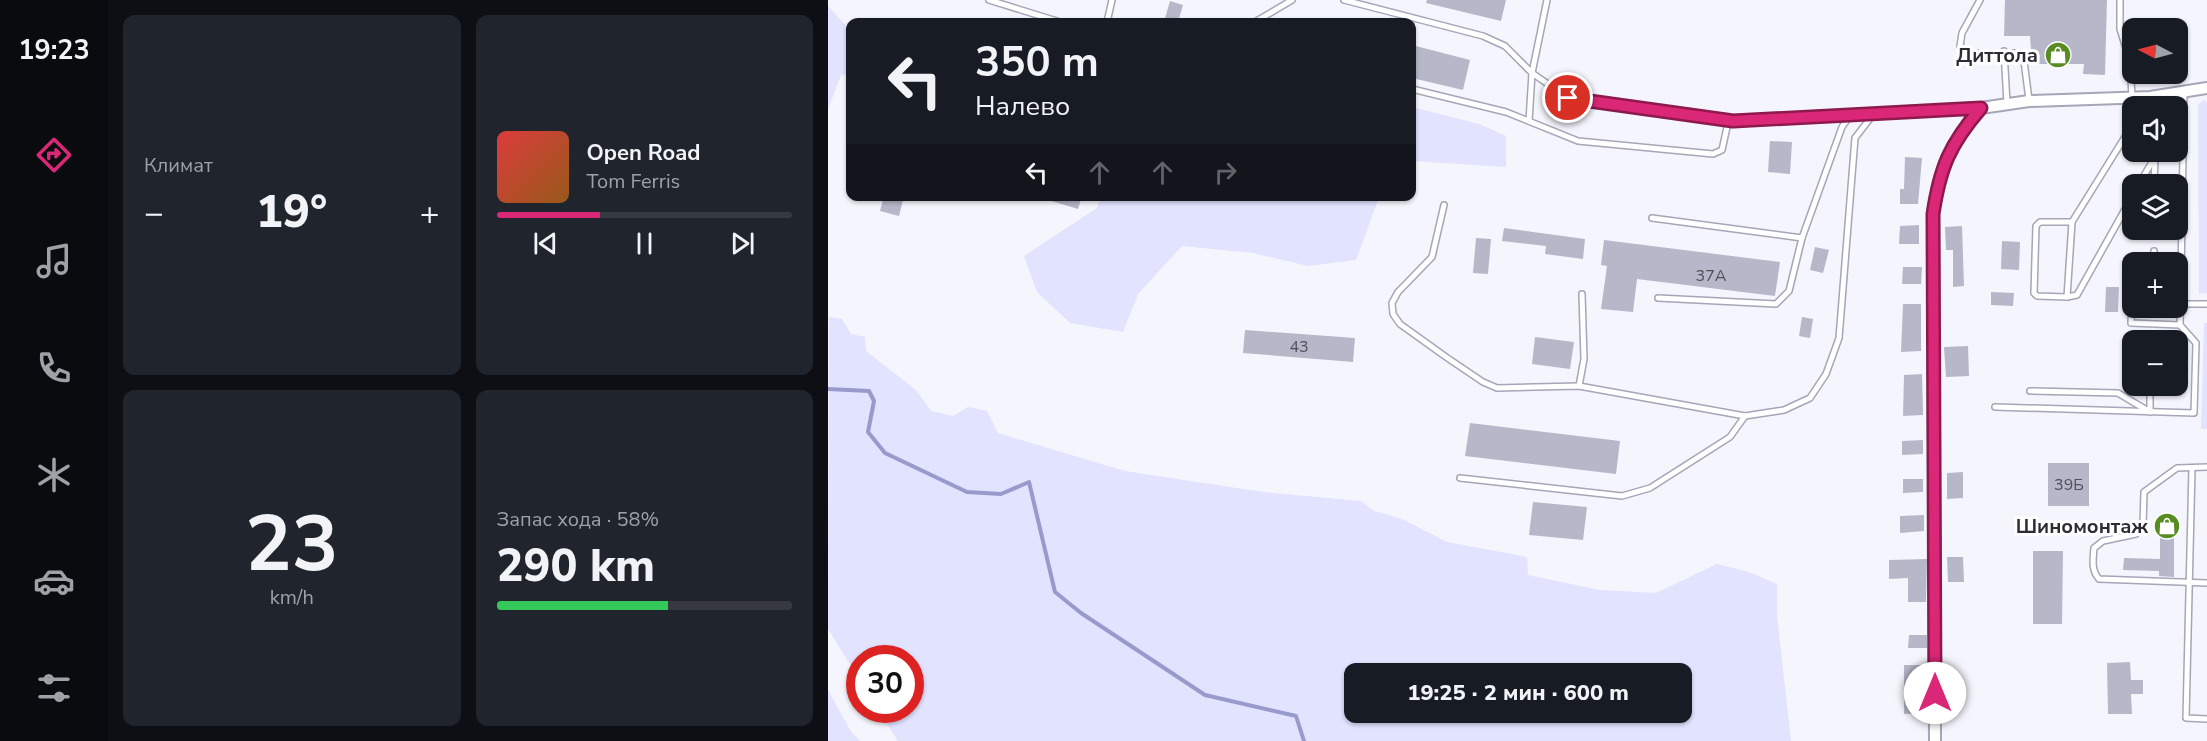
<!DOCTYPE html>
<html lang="ru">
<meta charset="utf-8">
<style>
body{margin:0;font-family:"Nunito Sans",sans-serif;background:#20242c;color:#f1f3f6;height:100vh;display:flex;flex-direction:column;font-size:22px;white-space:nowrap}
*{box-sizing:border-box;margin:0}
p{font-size:20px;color:#9ea1a6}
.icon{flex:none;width:33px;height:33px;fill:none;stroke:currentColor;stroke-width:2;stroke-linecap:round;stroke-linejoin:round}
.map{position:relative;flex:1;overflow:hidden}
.side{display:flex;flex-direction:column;gap:15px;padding:15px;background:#0d0f14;width:720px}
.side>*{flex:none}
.banner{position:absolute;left:18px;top:18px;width:570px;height:183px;border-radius:12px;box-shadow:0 2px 4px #0004;background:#171b24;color:#f1f3f6;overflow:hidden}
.needle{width:39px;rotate:276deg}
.fabs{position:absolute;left:1294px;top:18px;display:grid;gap:12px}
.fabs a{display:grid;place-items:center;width:66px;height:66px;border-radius:12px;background:#171b24;box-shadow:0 2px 4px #0004;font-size:30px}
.speed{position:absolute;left:18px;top:645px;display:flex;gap:12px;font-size:30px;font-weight:700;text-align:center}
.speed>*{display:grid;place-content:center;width:78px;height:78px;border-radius:50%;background:#171b24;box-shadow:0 2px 4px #0004;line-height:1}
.speed .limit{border:9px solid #d22;background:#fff;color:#111}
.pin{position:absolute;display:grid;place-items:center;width:51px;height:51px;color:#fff;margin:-26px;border:3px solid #fff;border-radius:50%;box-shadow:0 2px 6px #0007}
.me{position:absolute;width:66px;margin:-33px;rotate:0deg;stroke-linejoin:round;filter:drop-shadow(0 0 4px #0008)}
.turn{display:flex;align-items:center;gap:21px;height:126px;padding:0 30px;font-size:27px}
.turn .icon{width:78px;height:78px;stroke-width:2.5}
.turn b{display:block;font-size:42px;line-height:51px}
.lanes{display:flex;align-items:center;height:57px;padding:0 30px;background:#0003;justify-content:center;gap:30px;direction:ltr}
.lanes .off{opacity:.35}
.big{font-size:45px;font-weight:800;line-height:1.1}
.side .card{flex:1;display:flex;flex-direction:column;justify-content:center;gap:9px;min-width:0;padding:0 21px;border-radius:12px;background:#20242c}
.side .dial{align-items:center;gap:0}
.dial b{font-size:78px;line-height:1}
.song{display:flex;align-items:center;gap:18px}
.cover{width:72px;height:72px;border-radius:9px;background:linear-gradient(135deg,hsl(0 70% 55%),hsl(30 70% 35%))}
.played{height:6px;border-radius:3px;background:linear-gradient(90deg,#db2777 35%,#363941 35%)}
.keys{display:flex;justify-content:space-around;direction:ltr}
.heat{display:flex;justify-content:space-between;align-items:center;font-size:33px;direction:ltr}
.charge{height:9px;border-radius:4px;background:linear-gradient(90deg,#34c759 58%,#363941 0)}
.side .tiles{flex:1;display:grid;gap:15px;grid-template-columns:repeat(2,1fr)}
.trip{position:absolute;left:516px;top:663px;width:348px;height:60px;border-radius:12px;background:#171b24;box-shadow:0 2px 4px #0004;font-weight:800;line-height:60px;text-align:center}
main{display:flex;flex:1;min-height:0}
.dock{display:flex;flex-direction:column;width:108px;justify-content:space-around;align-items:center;background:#090b0e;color:#9ea1a6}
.dock .icon{width:42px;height:42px}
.dock .selected{color:#db2777}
.dock b{font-size:27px;color:#f1f3f6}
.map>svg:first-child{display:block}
.green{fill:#e1e3ff;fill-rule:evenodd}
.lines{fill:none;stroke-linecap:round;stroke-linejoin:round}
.stream{stroke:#979aca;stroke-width:4}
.building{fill:#b6b8c9}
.lane-casing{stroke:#a5a6b7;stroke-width:8}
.street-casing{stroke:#a5a6b7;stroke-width:14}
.lane{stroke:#fff;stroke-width:5}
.street{stroke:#fff;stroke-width:10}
.route-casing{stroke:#8e194d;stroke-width:15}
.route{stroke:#db2777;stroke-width:10}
.labels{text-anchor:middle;stroke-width:6;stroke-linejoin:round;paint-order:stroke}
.number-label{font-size:16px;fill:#4e4f58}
.poi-label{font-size:20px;font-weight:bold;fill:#2c2c33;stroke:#fff;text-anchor:end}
</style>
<main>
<nav class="dock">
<b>19:23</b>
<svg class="icon selected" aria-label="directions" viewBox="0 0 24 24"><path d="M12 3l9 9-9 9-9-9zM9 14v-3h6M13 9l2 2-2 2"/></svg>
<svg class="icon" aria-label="music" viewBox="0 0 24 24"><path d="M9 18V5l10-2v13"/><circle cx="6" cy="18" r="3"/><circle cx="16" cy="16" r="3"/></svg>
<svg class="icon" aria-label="phone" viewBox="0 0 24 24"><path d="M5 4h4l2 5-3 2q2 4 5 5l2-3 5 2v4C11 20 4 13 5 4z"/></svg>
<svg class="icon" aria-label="climate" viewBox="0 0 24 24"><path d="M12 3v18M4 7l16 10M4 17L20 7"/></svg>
<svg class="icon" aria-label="car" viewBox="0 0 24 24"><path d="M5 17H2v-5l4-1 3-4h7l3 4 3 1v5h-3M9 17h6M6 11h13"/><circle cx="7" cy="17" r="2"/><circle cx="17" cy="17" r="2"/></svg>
<svg class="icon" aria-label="filters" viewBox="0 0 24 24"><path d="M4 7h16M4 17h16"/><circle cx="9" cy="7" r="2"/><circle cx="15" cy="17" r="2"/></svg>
</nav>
<section class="side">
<div class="tiles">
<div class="card"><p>Климат</p>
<div class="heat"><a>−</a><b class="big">19°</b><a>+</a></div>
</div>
<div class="card">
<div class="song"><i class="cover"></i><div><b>Open Road</b><p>Tom Ferris</p></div></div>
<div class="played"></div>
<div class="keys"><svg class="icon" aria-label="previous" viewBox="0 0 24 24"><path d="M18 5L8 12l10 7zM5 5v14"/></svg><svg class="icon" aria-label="pause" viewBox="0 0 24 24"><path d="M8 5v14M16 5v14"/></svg><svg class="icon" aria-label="next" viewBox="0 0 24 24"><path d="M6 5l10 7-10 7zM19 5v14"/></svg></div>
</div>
<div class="card dial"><b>23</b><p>km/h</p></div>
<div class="card"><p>Запас хода · 58%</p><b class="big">290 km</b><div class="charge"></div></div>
</div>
</section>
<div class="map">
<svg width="1379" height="741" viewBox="0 0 1379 741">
<rect width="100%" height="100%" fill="#f5f5fd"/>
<!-- green -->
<g class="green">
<path d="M0 6 22 30V74L13 75 0 109Z"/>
<path d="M1376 100 1379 103V293L1371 294 1370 105Z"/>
<path d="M584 107 651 124 678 136V167L584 161Z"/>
<path d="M273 197V196L551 197 528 260 480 266 425 253 354 246 310 294 295 332 242 323 209 292 196 256 269 208Z"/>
<path d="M1 317 14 319 23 334 37 337 38 351 88 390 103 411 125 416 140 407 159 411 170 433 297 471 435 492 533 501 546 511 574 519 619 542 699 557 700 575 772 590 828 593 889 564 921 572 949 584V616L963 741H70L50 710H82V658H32L31 679 0 629ZM526 674H854V712H526Z"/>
<path d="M1376 323H1379V429H1373Z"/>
<path d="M0 690 23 732 32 741H0Z"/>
</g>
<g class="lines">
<!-- stream -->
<path class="stream" d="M0 389 41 391 46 401 40 432 57 453 139 492 173 494 201 482 227 592 253 613 377 695 468 716 476 741"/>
</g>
<!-- building -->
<g class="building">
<path d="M599 0H678L673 21 598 3Z"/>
<path d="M1177 0H1279L1277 75 1255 74 1256 64H1204L1202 36H1176Z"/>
<path d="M342 1 355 5 350 22H336Z"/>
<path d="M584 45 642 60 635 90 584 78Z"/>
<path d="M942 141 964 142 962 174 940 172Z"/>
<path d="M1077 157 1094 158 1090 204H1072V189H1076Z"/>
<path d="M56 196H76L71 216 52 211Z"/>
<path d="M218 196H254L250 209 217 199Z"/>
<path d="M1091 225V244H1071L1072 226Z"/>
<path d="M1134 226 1136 286 1125 287V250H1118L1117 227Z"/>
<path d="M676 228 757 239 755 259 717 254 718 246 674 241Z"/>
<path d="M648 238 663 239 660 274 645 273Z"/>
<path d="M776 240 952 262 947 296 809 279 805 312 773 309 779 266 773 265Z"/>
<path d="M1174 241 1192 242 1191 270 1173 269Z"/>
<path d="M987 247 1001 250 995 273 982 270Z"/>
<path d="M1075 267H1094L1093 284H1074Z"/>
<path d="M1278 287H1291L1290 312H1277Z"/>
<path d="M1163 292 1186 293 1185 306 1163 305Z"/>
<path d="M1075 304H1093V351L1073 352Z"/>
<path d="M974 317 985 319 982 338 971 336Z"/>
<path d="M417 330 527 338 525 362 415 353Z"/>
<path d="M707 337 746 342 742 369 704 364Z"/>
<path d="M1140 346 1141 376 1118 377 1116 347Z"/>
<path d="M1094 374 1095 415 1075 416 1076 375Z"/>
<path d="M642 423 792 441 788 474 637 456Z"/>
<path d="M1095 440V454L1074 455V441Z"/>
<rect x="1220" y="463" width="41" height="43"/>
<path d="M1135 472V498L1119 499V473Z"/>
<path d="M1075 479H1095V492L1075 493Z"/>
<path d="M705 502 759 507 755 540 701 535Z"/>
<path d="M1096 515V531L1072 533V516Z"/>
<path d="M1332 515 1346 516V577L1331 576V571L1295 570 1296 558 1332 559Z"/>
<path d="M1205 551H1235L1234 624H1205Z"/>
<path d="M1119 557H1135L1136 582H1120Z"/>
<path d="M1099 559 1098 602H1080V578L1061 579V560Z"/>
<path d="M1081 635H1099V648H1080Z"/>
<path d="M1302 662 1303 680H1315V694H1303L1304 714H1280L1279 663Z"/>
<path d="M1076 665H1097V713L1076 714Z"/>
</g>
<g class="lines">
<defs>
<g id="lane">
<path d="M161 0 232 22"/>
<path d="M516 0 655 36 677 46 704 73 740 98 905 121"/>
<path d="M1152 0 1134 33 1132 46 1141 53H1195L1201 100"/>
<path d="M1292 0V29L1302 61 1304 97"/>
<path d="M279 22 284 0"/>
<path d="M427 22 464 0"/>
<path d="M1176 51 1179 103"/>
<path d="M584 89 678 112 750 141 885 154 894 150 899 127 905 121 1153 108"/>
<path d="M701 121 704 73 719 0"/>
<path d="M1305 124 1244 222 1239 297 1249 295 1305 195"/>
<path d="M1311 184 1330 152"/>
<path d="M1326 184 1327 159"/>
<path d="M616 205 604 257 570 292 564 303 565 314 572 324 618 357 655 382 669 388 751 386 917 416"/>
<path d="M824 218 974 238"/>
<path d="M1326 235V230"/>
<path d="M1325 262 1326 251"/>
<path d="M1305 276 1303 323 1352 325 1353 277H1350"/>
<path d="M1353 277 1356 92"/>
<path d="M1239 297 1209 296 1206 293 1208 226 1212 222H1244"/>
<path d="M830 298 948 304 961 291 974 238 1014 127 1024 113"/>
<path d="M1352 304H1379"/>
<path d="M751 386 756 359 754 294"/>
<path d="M1202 391 1290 393 1322 412V386"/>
<path d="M1167 407 1366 413 1368 343 1352 325"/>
<path d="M1379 467 1349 468 1316 492 1315 525 1308 534 1275 541 1266 548C1265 560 1263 570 1271 579L1379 583"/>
<path d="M1364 468 1358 718 1379 719"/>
<path d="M632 478 794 496 822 488 902 437 917 416 956 410 982 398 998 374 1011 338 1027 138 1047 112"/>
</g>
<path id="street" d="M1107 741 1105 214C1112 168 1123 143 1153 108L1201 101 1322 97 1379 88"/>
</defs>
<!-- lane casing -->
<use href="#lane" class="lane-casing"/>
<!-- street casing -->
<use href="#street" class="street-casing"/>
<!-- lane -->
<use href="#lane" class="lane"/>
<!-- street -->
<use href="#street" class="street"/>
</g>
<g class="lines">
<defs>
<path id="route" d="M740 98 905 121 1153 108C1122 144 1112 167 1105 214L1107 693"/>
</defs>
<!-- route casing -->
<use href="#route" class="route-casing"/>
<!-- route -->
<use href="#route" class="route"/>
</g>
<!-- icons -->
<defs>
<symbol id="shop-disc" viewBox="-11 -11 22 22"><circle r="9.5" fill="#588b22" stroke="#fff"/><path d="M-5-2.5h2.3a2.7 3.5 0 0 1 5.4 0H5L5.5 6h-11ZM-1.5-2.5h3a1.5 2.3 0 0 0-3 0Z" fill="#fff"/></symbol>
</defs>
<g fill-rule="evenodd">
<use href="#shop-disc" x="1215" y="40" width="30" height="30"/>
<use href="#shop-disc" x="1324" y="511" width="30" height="30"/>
</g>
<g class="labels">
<!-- number labels -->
<g class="number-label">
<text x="883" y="281">37А</text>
<text x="471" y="352">43</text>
<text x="1241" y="490">39Б</text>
</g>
<!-- poi labels -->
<g class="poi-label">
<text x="1210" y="62">Диттола</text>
<text x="1320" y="533">Шиномонтаж</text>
</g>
</g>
</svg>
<div class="fabs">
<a><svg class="needle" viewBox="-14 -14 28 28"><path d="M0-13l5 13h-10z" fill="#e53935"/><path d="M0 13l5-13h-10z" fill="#9ea1a6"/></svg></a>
<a><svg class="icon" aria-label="sound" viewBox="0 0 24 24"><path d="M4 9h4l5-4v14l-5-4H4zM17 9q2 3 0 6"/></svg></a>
<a><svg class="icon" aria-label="layers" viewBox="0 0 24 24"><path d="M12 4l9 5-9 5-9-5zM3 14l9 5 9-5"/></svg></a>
<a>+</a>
<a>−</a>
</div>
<div class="speed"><div class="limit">30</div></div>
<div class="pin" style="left:740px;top:98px;background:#d93025"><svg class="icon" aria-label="arrive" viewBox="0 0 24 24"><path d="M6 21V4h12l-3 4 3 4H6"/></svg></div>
<svg class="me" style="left:1107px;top:693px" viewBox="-20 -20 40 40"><circle r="19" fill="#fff"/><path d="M0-13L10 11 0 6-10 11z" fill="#db2777"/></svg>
<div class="trip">19:25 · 2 мин · 600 m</div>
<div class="banner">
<div class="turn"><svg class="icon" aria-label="left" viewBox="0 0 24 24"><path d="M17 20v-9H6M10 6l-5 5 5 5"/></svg><div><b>350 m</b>Налево</div></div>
<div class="lanes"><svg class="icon" aria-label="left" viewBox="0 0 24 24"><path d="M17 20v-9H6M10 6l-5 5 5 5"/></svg><svg class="icon off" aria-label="ahead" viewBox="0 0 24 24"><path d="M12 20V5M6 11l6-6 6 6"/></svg><svg class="icon off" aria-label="ahead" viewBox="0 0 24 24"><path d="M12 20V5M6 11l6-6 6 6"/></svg><svg class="icon off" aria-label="right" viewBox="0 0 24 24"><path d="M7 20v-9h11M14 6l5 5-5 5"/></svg></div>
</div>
</div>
</main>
